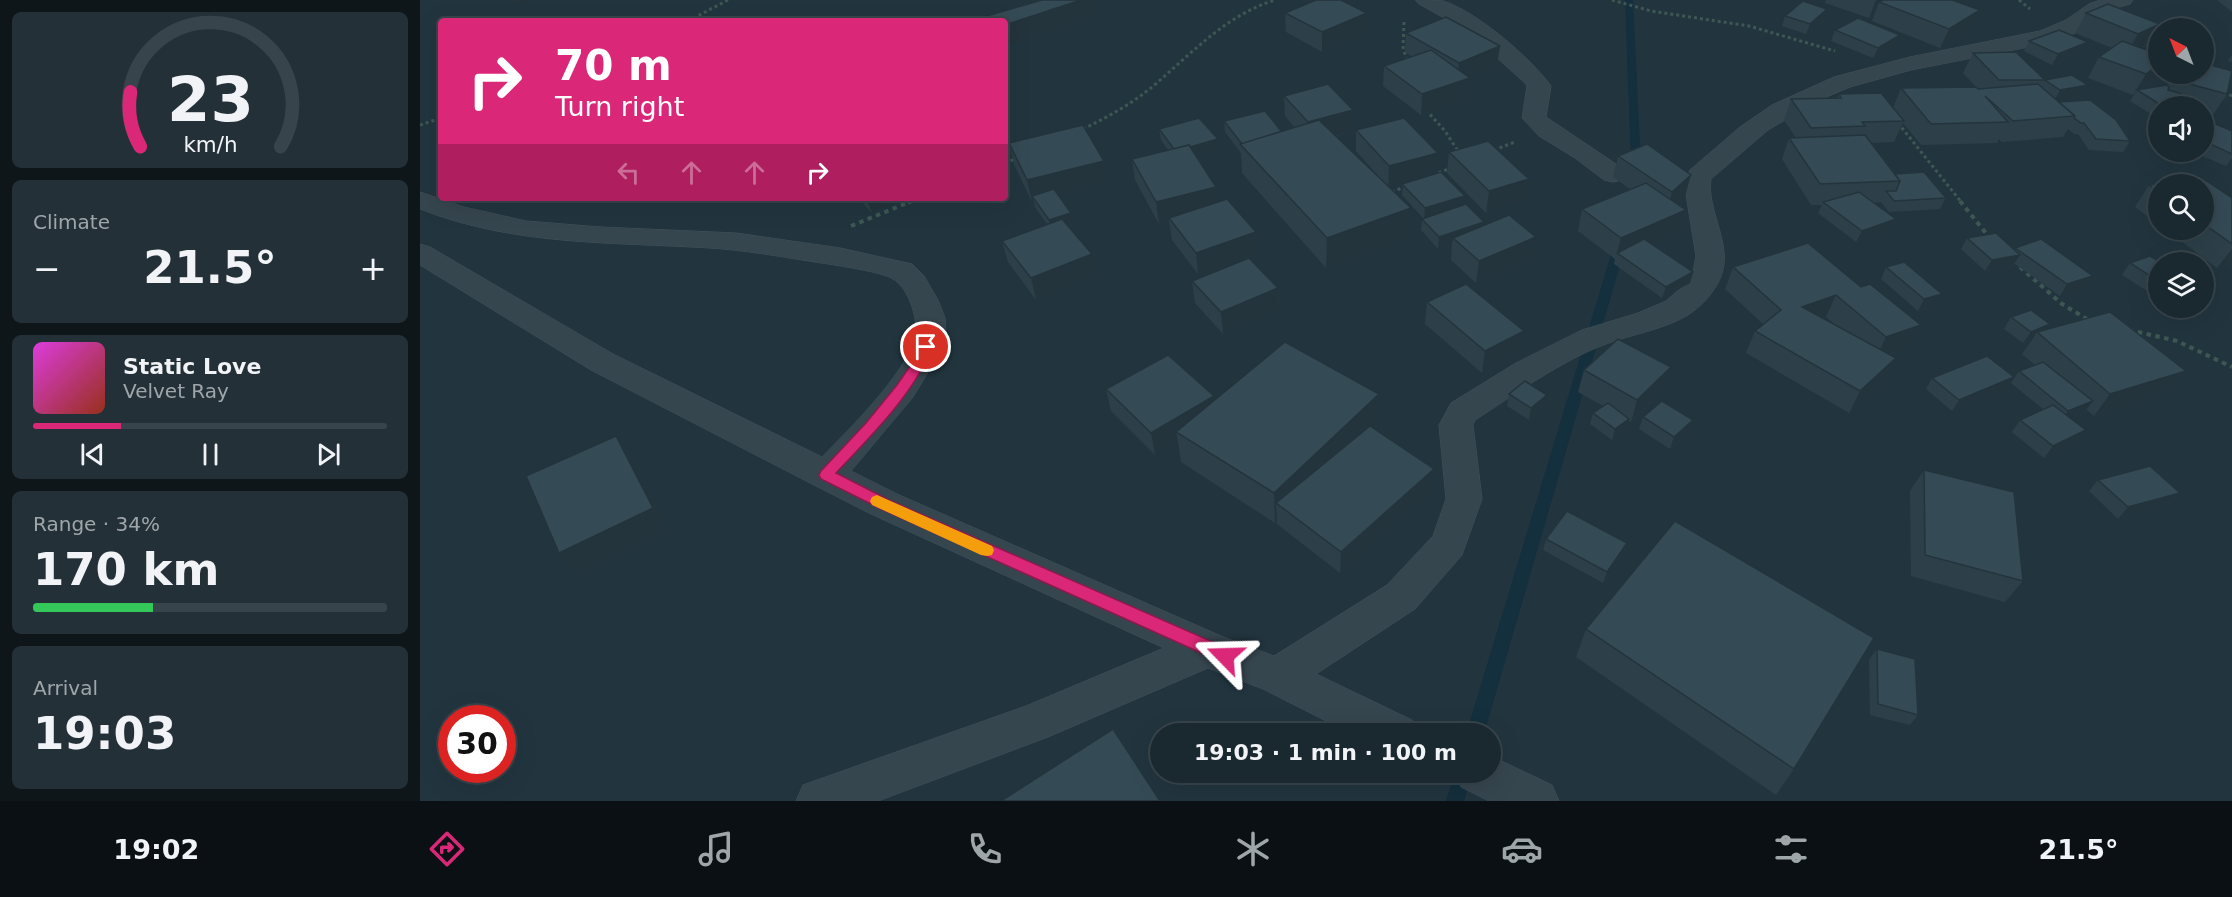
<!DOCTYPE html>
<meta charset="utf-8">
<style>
body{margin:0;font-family:"DejaVu Sans",sans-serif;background:#233037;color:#f1f3f6;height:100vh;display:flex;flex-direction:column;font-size:22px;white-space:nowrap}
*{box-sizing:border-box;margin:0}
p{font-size:20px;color:#9fa6aa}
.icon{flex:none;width:33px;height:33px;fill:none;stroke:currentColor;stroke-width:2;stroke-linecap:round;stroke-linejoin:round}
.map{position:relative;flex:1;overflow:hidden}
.details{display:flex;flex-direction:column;gap:12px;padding:12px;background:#0e161a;width:420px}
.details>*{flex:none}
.hud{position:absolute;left:18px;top:18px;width:570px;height:183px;border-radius:6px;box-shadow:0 6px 24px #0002,0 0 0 2px #38444b;background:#db2777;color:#fff;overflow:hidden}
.needle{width:39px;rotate:318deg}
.controls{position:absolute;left:1728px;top:18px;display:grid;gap:12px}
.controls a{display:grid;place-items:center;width:66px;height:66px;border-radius:50%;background:#1a282f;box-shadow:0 6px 24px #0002,0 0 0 2px #38444b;font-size:30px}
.speed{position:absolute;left:18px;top:705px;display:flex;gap:12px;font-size:30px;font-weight:700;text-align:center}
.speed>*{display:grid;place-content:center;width:78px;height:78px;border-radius:50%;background:#1a282f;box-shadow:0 6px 24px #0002,0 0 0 2px #38444b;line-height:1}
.speed .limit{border:9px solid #d22;background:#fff;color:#111}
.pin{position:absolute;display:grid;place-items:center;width:51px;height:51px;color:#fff;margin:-26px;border:3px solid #fff;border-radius:50%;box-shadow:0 2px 6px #0007}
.me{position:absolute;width:66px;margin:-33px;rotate:292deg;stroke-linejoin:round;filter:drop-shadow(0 0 4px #0008)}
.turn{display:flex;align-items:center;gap:21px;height:126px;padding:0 18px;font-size:27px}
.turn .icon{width:78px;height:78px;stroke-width:2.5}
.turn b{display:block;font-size:42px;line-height:51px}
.lanes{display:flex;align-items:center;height:57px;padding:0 18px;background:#0003;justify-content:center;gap:30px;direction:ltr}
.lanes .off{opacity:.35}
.big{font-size:45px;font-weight:800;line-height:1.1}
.details .tile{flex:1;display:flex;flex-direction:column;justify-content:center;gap:9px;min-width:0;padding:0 21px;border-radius:9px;background:#233037}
.details .dial{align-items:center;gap:0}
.dial svg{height:156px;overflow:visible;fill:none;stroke:#38444b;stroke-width:7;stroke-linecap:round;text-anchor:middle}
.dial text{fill:#f1f3f6;stroke:none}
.song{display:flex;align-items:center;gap:18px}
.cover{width:72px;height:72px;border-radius:9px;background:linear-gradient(135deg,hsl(300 70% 55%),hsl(10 70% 35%))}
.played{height:6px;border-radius:3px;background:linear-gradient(90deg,#db2777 25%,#38444b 25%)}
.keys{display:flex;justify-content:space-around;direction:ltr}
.heat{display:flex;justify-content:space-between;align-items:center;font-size:33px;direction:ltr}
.charge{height:9px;border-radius:4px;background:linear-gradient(90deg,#34c759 34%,#38444b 0)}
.trip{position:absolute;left:730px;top:723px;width:351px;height:60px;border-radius:30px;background:#1a282f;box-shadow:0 6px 24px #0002,0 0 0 2px #38444b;font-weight:800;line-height:60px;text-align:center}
.tabs{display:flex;height:96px;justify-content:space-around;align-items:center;background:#0a1013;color:#9fa6aa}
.tabs .icon{width:42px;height:42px}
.tabs .active{color:#db2777}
.tabs b{font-size:27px;color:#f1f3f6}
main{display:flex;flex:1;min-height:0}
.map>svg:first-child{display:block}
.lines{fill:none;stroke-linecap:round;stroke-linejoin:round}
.stream{fill:#142f3d;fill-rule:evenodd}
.street-casing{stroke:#42525a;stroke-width:1}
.path-far1{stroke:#3d5853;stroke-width:3;stroke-dasharray:3 3;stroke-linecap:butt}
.path{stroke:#3d5853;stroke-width:4;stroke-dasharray:4.5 4.5;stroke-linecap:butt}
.street{fill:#36464f;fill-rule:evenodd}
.wall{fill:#2d4049;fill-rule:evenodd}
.shaded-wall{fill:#24343c}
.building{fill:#344a55;stroke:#24343c;stroke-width:1.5}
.route{fill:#db2777;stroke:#8e194d;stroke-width:1.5}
.slow{fill:#f59e0b}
</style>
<main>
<section class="details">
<div class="tile dial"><svg viewBox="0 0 100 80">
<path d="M14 69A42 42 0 1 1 86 69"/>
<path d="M14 69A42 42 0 0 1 9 41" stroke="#db2777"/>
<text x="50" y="56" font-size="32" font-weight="700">23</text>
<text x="50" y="72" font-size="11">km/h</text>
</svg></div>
<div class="tile"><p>Climate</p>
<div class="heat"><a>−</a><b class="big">21.5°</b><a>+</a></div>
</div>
<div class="tile">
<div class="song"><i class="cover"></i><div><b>Static Love</b><p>Velvet Ray</p></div></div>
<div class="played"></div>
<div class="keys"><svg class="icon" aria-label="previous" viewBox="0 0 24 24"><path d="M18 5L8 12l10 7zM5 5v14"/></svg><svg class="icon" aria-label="pause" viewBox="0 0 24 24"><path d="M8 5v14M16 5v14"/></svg><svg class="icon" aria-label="next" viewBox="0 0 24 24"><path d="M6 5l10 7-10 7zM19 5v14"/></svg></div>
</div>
<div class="tile"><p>Range · 34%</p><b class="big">170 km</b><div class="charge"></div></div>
<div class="tile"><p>Arrival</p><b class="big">19:03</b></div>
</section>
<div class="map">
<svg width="1812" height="801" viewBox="0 0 1812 801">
<rect width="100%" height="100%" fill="#22353f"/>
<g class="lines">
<!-- stream -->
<g class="stream">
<path d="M1205 0H1213L1221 166 1216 169 1211 166Z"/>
<path d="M1199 244 1205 248 1064 734H1046L1193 248Z"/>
<path d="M1035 772H1053L1044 801H1026Z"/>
</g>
<defs>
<g id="street">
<path d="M996 0C1004 0 1015 0 1023 1 1056 11 1111 58 1131 86L1126 117 1202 168 1206 174 1202 180 1193 182 1184 180 1155 158 1119 136 1102 118 1107 86 1105 83 1046 30 999 4Z"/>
<path d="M1681 0H1713L1710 4 1683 12 1662 30 1634 42 1491 70 1430 87 1399 100 1348 130 1291 179C1286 208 1312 244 1302 273 1297 290 1282 306 1268 315 1243 330 1212 334 1186 344 1142 360 1094 395 1055 420L1053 425 1062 499 1042 555 995 609 896 674 992 720 998 734H932L843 689 788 668 628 737 458 801H376L383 785 606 706 744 648 451 514 394 485 171 370 0 265V244L10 247 193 354 402 457C427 431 498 363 496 327 495 311 487 287 473 279 461 271 407 264 389 261 356 256 324 250 290 248 192 242 94 246 0 209V192L44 207 106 221 180 227 316 233 420 248 492 264 504 276 518 300 525 318 526 334 521 351 493 397 431 471 477 494 801 636 854 656 967 585 1013 536 1026 499 1019 425 1031 403 1096 363 1162 330 1218 313 1246 301 1268 282 1273 273 1276 256 1264 182 1270 170 1320 127 1352 105 1414 77 1490 57 1620 31 1646 20 1669 4Z"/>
<path d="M1071 756 1132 785 1139 801H1069L1041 787 1035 772H1071Z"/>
</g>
</defs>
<!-- street casing -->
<use href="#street" class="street-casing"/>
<!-- path-far1 -->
<g class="path-far1">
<path d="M1192 0 1231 11 1329 26 1415 51"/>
<path d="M1599 0 1610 9"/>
<path d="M268 21 308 0"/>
<path d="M984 22 983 47 987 61"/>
<path d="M1727 41 1738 49"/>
<path d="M1804 92 1812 96"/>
<path d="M1006 110 1025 131 1040 154"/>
<path d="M1478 123 1542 203"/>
<path d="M0 125 21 118"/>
<path d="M663 129C690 116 715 102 738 82 775 50 807 15 855 0"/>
<path d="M1074 150 1095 142"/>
<path d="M585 163 595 159"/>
<path d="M1013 175 1031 168"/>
<path d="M972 192 987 186"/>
<path d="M488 203 500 198"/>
</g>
<!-- path -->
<g class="path">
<path d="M1540 201 1569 237"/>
<path d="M431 226 492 201"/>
<path d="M1600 267 1642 304 1670 321"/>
<path d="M1709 330 1757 341 1812 367"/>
</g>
<!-- street -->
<use href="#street" class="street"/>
</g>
<!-- wall -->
<g class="wall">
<path d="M1406 0H1532L1551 30 1520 48 1452 21 1455 13 1449 18 1405 3Z"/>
<path d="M1797 0H1812V12Z"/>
<path d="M1688 4 1728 44 1721 48 1736 77 1720 89 1747 85 1752 74H1784L1807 94 1793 115 1784 112V106H1738V115L1734 116 1710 101 1715 94 1713 95 1668 78 1679 57 1692 48 1655 33 1666 13Z"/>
<path d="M1407 9 1404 19 1386 34 1362 26 1365 16Z"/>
<path d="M865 13 946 33 902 52 866 32Z"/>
<path d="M1415 30 1476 45 1453 58 1411 41Z"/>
<path d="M986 33 1077 66 1049 78 1047 99 1001 115 963 86 964 66 992 57 985 52Z"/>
<path d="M1609 41 1662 53 1632 65 1604 51Z"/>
<path d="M1553 53 1625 80 1662 96 1637 100 1710 141 1703 152 1669 150 1658 134H1654L1648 129 1643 137 1582 142 1579 139 1577 143 1501 145 1483 123 1474 142 1451 143 1475 174 1526 198 1520 209 1469 212 1461 202 1453 203 1476 219 1471 231 1436 242 1398 213 1402 205H1391L1362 159 1369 138H1376L1364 120 1371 99 1417 98 1419 94 1473 108 1481 88 1556 87 1543 73Z"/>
<path d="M1812 55V62L1808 61Z"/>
<path d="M864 96 933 131 916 136 960 178 936 151V130L1016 174 1044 205 1064 222 1063 226 1112 259 1056 283 1031 260 1032 244 1018 249 1001 230 1002 219 1003 218 982 195 983 184 969 187 989 238 906 268 822 173 821 153 805 132 804 121 862 132 875 128 865 116Z"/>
<path d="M1784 119 1812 131V163L1806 166 1773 152H1784Z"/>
<path d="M739 129 798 139 799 151 776 157 796 187 797 202 837 254 778 274 752 240 749 221 739 224 715 180 712 159 748 150 741 140Z"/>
<path d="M589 143 688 182 638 195 653 224 648 226 672 254 677 276 616 300 588 262 582 241 627 224 615 207 614 201 612 202 594 164Z"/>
<path d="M1029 152 1105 200 1066 213 1027 173Z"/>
<path d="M1198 156 1265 196 1257 203 1266 210 1260 231 1232 244 1273 272 1270 283 1242 298 1194 264 1195 259 1158 231 1162 209 1210 189 1193 177Z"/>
<path d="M1779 176 1812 198V265L1797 268 1746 230H1784V184H1738V224L1715 207 1729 185Z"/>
<path d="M438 198H489L452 213Z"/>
<path d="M1547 238 1594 249 1595 248 1673 276 1666 287 1640 296 1595 264 1593 266 1565 271 1541 249Z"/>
<path d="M1738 262V298L1702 275 1710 263Z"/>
<path d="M1313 267 1441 287 1501 325 1489 347 1470 354 1476 358 1465 380 1429 413 1326 353 1335 331 1343 324 1305 289ZM1406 317 1414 324 1403 318Z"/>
<path d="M1466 267 1522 294 1516 305 1498 311 1461 279Z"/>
<path d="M772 281 858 288 859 310 803 334 775 303Z"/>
<path d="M1007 302 1100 353 1062 373 1005 324Z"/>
<path d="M1591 317 1626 330 1748 393 1674 416 1667 410 1664 413 1650 418 1657 441 1624 458 1592 432 1600 420 1623 409 1591 383 1599 371 1615 365 1602 354 1612 340 1603 343 1584 329Z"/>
<path d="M1164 370 1244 389 1211 422 1208 420 1205 430 1192 440 1170 424 1173 413 1183 406 1158 392Z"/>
<path d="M1512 378 1587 389 1532 411 1506 389Z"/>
<path d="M686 389 794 396V400L959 394 957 425 953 429 1014 469 1011 491 920 573 857 524V522L855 523 761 462 758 441 735 455 691 411Z"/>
<path d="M1089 394 1127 395 1124 406 1109 420 1087 406Z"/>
<path d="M1223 417 1273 420 1269 432 1250 449 1219 429Z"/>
<path d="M1504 470 1603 581 1585 602 1491 576 1490 491Z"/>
<path d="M1678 480 1760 493 1749 504 1698 519 1669 491Z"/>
<path d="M1126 539 1207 543 1203 554 1183 583 1123 550Z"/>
<path d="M1166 629 1374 769 1356 795 1156 657Z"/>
<path d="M1457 649 1498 715 1490 725 1450 715 1449 660Z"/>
</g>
<!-- shaded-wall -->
<g class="shaded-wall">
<path d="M88 0H112L91 5Z"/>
<path d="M661 0H674L676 16 585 46V25Z"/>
<path d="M1456 0H1472L1459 2 1455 13 1449 18Z"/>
<path d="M1407 9 1404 19 1386 34 1390 24Z"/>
<path d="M1560 10 1551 30 1520 48 1529 29Z"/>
<path d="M947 13 946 33 902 52V32Z"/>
<path d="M1740 24 1728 44 1706 54 1718 34Z"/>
<path d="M1480 35 1476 45 1453 58 1458 48Z"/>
<path d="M1668 42 1662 53 1632 65 1638 54Z"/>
<path d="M1080 46 1077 66 1045 80 1050 78 1047 99 1001 115 1002 94 1037 82 1039 63Z"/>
<path d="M1738 65V73L1736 77 1718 91 1717 90 1713 95 1726 74Z"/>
<path d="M1668 85 1662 96 1634 101 1640 90Z"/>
<path d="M1771 100 1767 106H1741V105Z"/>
<path d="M933 110V131L888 143V122Z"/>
<path d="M1738 110V115L1734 116Z"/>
<path d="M798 139 799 151 758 163 756 151Z"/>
<path d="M1018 153 1016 175 968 188 969 166Z"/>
<path d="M1812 158V163L1806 166Z"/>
<path d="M684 161 688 182 616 201 612 196 614 201 612 202 607 180Z"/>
<path d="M1271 175 1265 196 1246 213 1252 192Z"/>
<path d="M1109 179 1105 200 1066 213 1069 191Z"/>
<path d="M796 187 798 208 749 218V221L739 224 736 202Z"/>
<path d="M1045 196 1043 207 1004 219 1005 208Z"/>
<path d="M446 198H489L452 213Z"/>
<path d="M991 208 989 238 906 268 907 238Z"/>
<path d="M1266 210 1260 231 1203 257 1197 253 1201 238Z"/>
<path d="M651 213 653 224 632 231 629 220Z"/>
<path d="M1476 219 1471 231 1436 242 1442 231Z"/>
<path d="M1064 222 1062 234 1033 238 1032 244 1018 249 1019 237Z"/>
<path d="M836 232 837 254 778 274 776 253Z"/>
<path d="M1116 237 1112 259 1056 283 1059 261Z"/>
<path d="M1812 249V265L1797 268Z"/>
<path d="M672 254 677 276 616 300 611 278Z"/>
<path d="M1600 255 1593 266 1565 271 1572 260Z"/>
<path d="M1273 272 1270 283 1242 298 1246 287Z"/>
<path d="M1673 276 1666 287 1640 296 1647 284Z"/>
<path d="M858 288 859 310 803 334 801 312Z"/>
<path d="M1522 294 1516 305 1498 311 1504 299Z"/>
<path d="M1416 295 1406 317 1373 328 1382 307Z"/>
<path d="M1630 324 1622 335 1617 332 1612 340 1603 343 1611 332Z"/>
<path d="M1501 325 1489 347 1455 359 1466 337Z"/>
<path d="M1104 331 1100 353 1062 373 1065 351Z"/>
<path d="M1476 358 1465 380 1429 413 1440 391Z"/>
<path d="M1251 367 1244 389 1211 422 1217 400Z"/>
<path d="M1766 371 1748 393 1674 416 1690 394Z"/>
<path d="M1594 377 1587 389 1532 411 1539 400Z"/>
<path d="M959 394 957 425 867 512 856 503 857 522 855 523 854 493Z"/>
<path d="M1127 395 1124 406 1109 420 1111 408Z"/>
<path d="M794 396 796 418 756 432 758 441 735 455 731 433Z"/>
<path d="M1673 401 1664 413 1639 423 1648 411Z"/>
<path d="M1209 419 1205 430 1192 440 1195 429Z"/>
<path d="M1273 420 1269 432 1250 449 1254 437Z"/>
<path d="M1666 430 1657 441 1624 458 1633 446Z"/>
<path d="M196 436 211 458 249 529 158 575 139 553Z"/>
<path d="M1014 469 1011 491 920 573 921 552Z"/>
<path d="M1760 493 1749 504 1698 519 1708 507Z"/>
<path d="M1207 543 1203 554 1183 583 1187 572Z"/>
</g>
<!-- building -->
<g class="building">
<path d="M622 0H661L585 25V21H549Z"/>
<path d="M896 0H921L947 13 902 32 865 13Z"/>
<path d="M1463 0H1532L1560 10 1529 29 1459 2Z"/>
<path d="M1383 1 1407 9 1390 24 1365 16Z"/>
<path d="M1688 4 1740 24 1718 34 1666 13Z"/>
<path d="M1026 17 1080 46 1039 63 986 33Z"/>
<path d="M1438 18 1480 35 1458 48 1415 30Z"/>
<path d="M1639 30 1668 42 1638 54 1609 41Z"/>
<path d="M1702 41 1738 54V65L1726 74 1679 57Z"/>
<path d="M1011 50 1050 78 1002 94 964 66Z"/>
<path d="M1596 52 1625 80H1579L1553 53Z"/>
<path d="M1784 63 1812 71 1807 94 1754 80 1757 74H1784Z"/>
<path d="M1652 75 1668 85 1640 90 1625 80Z"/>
<path d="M908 84 933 110 888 122 864 96Z"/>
<path d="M1618 84 1655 116 1593 121 1565 96 1588 122 1511 124 1481 88 1556 87 1558 89Z"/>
<path d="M1746 85 1749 87 1748 90 1759 93 1771 100 1741 105 1717 90Z"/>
<path d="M1461 93 1484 121 1442 122 1445 126 1391 128 1371 99 1421 98 1419 94Z"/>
<path d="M1670 100 1696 120 1710 141 1676 139 1664 123H1661L1654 118 1655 116 1639 102Z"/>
<path d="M845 111 862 132 822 144 804 121Z"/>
<path d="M779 118 798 139 770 147 769 145 754 149 739 129Z"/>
<path d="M984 118 1018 153 969 166 936 130Z"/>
<path d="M1784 119 1812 131V154L1784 141Z"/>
<path d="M899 120 991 208 907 238 820 144Z"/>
<path d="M663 125 684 161 607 180 589 143Z"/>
<path d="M1445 135 1480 181 1400 184 1369 138Z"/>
<path d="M1068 141 1109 179 1069 191 1029 152Z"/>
<path d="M1227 144 1271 175 1252 192 1198 156Z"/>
<path d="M769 145 796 187 736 202 712 159Z"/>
<path d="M1021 172 1045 196 1005 208 982 184Z"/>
<path d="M1504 172 1526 198 1474 201 1466 191H1476L1480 181 1475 174Z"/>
<path d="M1779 176 1812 198V244L1784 224V184H1738V192L1729 185Z"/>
<path d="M1226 183 1266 210 1201 238 1162 209Z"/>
<path d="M634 189 651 213 629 220 612 196Z"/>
<path d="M1439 192 1476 219 1442 231 1403 202Z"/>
<path d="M807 199 836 232 776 253 749 218Z"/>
<path d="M1046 204 1064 222 1019 237 1002 219Z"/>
<path d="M1089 215 1116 237 1059 261 1033 238Z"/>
<path d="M642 219 672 254 611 278 582 241Z"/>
<path d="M1576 233 1600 255 1572 260 1547 238Z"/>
<path d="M1224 239 1273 272 1246 287 1197 253Z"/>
<path d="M1621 239 1673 276 1647 284 1595 248Z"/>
<path d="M1388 243 1441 287 1450 284 1501 325 1466 337 1416 295 1382 307 1476 358 1440 391 1335 331 1361 310 1313 267Z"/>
<path d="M1730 256 1740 262H1738V281L1710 263Z"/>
<path d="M829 258 858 288 801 312 772 281Z"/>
<path d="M1484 262 1522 294 1504 299 1466 267Z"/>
<path d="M1046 284 1104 331 1065 351 1007 302Z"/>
<path d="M1611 310 1630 324 1611 332 1591 317Z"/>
<path d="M1690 312 1766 371 1690 394 1617 332Z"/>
<path d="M1198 339 1251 367 1217 400 1164 370Z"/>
<path d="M865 342 959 394 854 493 756 432Z"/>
<path d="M748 355 794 396 731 433 686 389Z"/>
<path d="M1567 356 1594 377 1539 400 1512 378Z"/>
<path d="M1623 362 1673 401 1648 411 1599 371Z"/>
<path d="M1105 381 1127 395 1111 408 1089 394Z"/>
<path d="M1242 401 1273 420 1254 437 1223 417Z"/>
<path d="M1188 403 1209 419 1195 429 1173 413Z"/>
<path d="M1633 405 1666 430 1633 446 1600 420Z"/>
<path d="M950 426 1014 469 921 552 856 503Z"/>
<path d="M196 436 233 508 139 553 106 476Z"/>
<path d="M1730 466 1760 493 1708 507 1678 480Z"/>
<path d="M1504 470 1594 492 1603 581 1505 555Z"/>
<path d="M1147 511 1207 543 1187 572 1126 539Z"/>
<path d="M1255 521 1454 638 1374 769 1166 629Z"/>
<path d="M1457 649 1495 659 1498 715 1458 704Z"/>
<path d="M693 729 740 801H581Z"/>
</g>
<!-- route -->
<path class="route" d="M506 342 512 347C495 393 450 437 416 473L469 500 811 650 813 656 811 661 805 663 799 661 459 508 401 479 399 475 401 471 446 423 477 385 495 359 501 344Z"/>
<!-- slow -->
<path class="slow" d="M457 495 572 546 574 550 572 555 567 556 561 555 452 505 450 501 452 497Z"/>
</svg>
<div class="controls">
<a><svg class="needle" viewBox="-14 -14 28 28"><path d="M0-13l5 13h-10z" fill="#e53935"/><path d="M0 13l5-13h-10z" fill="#9fa6aa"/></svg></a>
<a><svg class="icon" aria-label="sound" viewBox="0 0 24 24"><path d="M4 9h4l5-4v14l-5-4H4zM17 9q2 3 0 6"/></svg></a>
<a><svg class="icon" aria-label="search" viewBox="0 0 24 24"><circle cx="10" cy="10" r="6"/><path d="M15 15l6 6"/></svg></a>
<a><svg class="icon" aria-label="layers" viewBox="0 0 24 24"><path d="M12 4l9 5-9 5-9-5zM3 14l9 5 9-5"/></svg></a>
</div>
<div class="speed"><div class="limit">30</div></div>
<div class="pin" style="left:506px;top:347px;background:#d93025"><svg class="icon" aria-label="arrive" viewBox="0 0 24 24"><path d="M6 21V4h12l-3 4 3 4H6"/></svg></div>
<svg class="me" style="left:805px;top:656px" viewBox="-20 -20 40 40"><path d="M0-17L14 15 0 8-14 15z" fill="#db2777" stroke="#fff" stroke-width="4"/></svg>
<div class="trip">19:03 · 1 min · 100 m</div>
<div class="hud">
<div class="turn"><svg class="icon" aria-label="right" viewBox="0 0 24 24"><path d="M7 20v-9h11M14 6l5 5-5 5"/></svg><div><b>70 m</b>Turn right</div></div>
<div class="lanes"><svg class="icon off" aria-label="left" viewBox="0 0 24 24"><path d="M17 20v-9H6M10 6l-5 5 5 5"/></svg><svg class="icon off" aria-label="ahead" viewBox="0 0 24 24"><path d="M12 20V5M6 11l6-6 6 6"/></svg><svg class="icon off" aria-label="ahead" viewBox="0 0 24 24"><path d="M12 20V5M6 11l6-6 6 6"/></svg><svg class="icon" aria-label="right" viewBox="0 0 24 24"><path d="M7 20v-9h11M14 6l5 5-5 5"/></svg></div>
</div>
</div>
</main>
<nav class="tabs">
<b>19:02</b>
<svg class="icon active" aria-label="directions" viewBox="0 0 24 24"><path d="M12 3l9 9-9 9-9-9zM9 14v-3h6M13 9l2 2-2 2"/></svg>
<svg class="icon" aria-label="music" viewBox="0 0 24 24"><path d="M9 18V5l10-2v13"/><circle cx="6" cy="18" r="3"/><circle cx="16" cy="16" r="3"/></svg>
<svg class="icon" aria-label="phone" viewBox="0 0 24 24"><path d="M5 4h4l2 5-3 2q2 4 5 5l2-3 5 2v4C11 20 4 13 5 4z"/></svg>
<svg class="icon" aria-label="climate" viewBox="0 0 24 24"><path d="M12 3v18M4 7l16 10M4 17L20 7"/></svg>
<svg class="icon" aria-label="car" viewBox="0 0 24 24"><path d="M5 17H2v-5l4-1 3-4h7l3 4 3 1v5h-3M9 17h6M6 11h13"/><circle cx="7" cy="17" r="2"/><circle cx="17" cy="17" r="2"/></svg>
<svg class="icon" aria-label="filters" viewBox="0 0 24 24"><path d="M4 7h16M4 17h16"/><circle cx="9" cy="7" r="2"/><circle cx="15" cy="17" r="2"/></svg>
<b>21.5°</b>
</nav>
